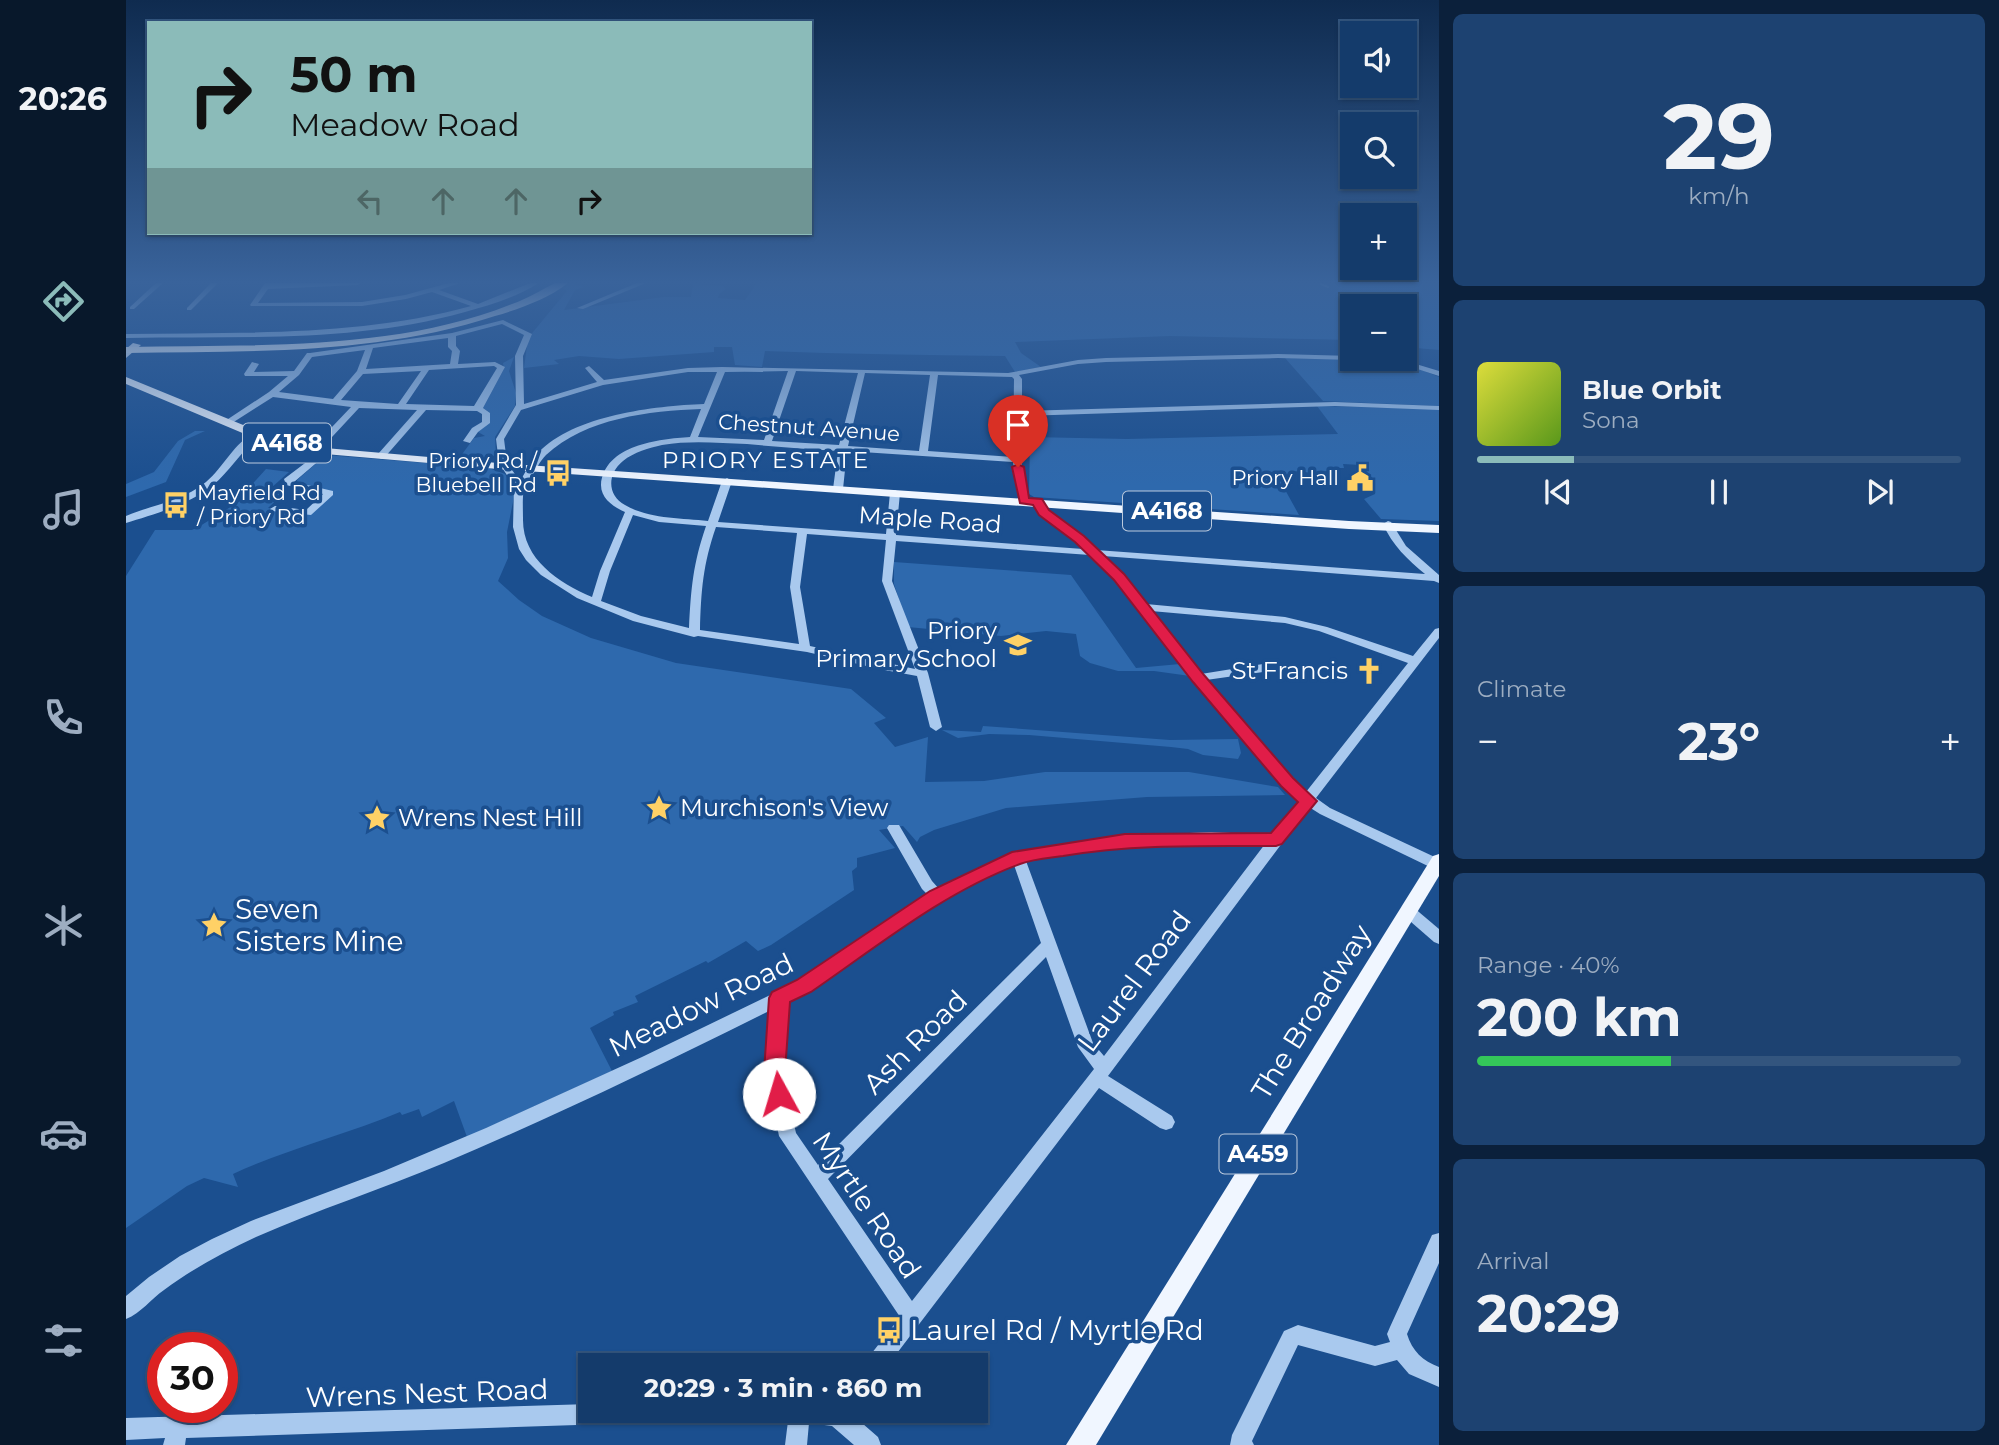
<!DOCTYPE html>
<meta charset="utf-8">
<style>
body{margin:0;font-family:Montserrat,sans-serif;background:#1d4271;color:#f1f3f6;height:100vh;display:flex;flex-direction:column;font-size:26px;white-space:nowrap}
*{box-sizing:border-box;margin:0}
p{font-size:23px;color:#9dadc1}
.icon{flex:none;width:38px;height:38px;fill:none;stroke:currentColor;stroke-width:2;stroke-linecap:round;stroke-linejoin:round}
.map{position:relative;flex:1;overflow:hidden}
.side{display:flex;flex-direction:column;gap:14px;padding:14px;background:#0b203b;width:560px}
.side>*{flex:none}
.top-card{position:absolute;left:21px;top:21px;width:665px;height:214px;border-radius:0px;box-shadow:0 2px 5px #0004,0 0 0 2px #33557e;background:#8bbbb9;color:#111;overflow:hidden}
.buttons{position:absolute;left:1214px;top:21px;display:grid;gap:14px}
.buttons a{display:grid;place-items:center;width:77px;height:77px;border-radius:0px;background:#143b6b;box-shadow:0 2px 5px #0004,0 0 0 2px #33557e;font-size:35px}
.speed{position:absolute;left:21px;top:1332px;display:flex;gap:14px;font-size:35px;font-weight:700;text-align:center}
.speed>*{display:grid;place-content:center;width:91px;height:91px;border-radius:50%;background:#143b6b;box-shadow:0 2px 5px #0004,0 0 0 2px #33557e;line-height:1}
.speed .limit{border:10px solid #d22;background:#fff;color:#111}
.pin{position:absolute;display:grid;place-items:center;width:60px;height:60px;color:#fff;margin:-72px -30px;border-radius:50% 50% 50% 0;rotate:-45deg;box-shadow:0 0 7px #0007}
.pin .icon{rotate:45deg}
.me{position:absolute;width:77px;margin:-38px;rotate:354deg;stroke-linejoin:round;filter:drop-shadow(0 0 5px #0008)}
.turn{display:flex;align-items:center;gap:24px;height:147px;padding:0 28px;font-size:32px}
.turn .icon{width:91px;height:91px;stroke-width:2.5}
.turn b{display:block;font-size:49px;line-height:60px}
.lanes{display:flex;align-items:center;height:66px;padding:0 28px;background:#0003;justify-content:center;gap:35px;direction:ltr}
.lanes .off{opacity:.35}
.big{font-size:52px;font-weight:700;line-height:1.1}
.side .card{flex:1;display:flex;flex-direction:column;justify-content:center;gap:10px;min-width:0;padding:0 24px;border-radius:10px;background:#1d4271}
.side .dial{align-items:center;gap:0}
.dial b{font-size:91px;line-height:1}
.song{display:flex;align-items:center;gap:21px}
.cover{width:84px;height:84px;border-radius:10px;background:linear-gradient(135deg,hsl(60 70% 55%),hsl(90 70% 35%))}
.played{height:7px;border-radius:4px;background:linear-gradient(90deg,#8bbbb9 20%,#33557e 20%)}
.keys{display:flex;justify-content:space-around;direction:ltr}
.heat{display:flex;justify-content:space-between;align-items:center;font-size:38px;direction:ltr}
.charge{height:10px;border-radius:5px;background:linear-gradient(90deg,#34c759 40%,#33557e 0)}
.trip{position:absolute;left:452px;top:1353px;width:410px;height:70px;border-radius:0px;background:#143b6b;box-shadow:0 2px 5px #0004,0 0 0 2px #33557e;font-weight:700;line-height:70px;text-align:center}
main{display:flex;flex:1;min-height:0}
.menu{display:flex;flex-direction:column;width:126px;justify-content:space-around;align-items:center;background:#08182b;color:#9dadc1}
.menu .icon{width:49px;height:49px}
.menu .current{color:#8bbbb9}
.menu b{font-size:32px;color:#f1f3f6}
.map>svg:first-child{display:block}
.green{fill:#2e69ad}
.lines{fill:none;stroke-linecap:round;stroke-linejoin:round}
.stream{stroke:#9cc4f0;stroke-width:2}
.minor{fill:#a9c9ee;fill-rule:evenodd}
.major{fill:#f0f6ff;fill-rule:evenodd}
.highway{fill:#fff;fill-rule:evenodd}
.route{fill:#e11d48;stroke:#92132f;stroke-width:2}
.labels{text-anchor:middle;stroke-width:7;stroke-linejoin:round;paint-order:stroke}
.far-street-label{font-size:21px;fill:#fff;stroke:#1b4f8f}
.far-poi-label{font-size:21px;fill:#fff;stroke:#1b4f8f;text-anchor:end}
.shield{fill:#1b4f8f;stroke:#bbcadd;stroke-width:2}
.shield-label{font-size:23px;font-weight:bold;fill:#fff}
.far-quarter-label{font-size:23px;letter-spacing:2px;fill:#fff;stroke:#1b4f8f}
.street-label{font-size:24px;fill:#fff;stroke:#1b4f8f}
.poi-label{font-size:24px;fill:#fff;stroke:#1b4f8f;text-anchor:end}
.near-poi-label{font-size:28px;fill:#fff;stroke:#1b4f8f;text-anchor:start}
.near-street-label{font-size:28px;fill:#fff;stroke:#1b4f8f}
</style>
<main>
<nav class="menu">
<b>20:26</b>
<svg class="icon current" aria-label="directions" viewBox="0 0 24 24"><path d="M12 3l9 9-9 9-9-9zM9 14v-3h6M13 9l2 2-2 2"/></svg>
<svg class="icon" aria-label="music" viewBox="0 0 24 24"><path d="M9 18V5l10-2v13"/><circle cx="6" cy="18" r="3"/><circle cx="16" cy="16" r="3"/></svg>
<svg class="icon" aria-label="phone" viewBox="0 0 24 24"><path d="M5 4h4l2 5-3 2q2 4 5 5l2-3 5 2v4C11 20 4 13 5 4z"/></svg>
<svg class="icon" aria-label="climate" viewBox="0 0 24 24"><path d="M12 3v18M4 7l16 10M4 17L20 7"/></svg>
<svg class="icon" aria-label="car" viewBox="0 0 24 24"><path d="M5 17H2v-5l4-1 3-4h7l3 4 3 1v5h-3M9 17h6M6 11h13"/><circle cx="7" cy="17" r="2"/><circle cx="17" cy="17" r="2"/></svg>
<svg class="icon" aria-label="filters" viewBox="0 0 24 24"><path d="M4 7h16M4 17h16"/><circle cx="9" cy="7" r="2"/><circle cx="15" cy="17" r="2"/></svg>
</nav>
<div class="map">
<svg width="1313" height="1445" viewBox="0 0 1313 1445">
<rect width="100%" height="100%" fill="#1b4f8f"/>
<!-- green -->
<g class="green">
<path d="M445 283 458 287 449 290 438 310 538 297H565L567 284 597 286 600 289 593 294 592 298 619 300 631 283H1313V350L1279 347V306H1227V340L1044 336 889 342 895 353 915 367 889 372 879 356C799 355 719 354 639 351L636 367 609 365 606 347H588V352L493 359 453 356 428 360 433 364 398 368 402 338 441 291 437 288Z"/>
<path d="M388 357 383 371 390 393 389 406 369 437 370 454 363 459 334 457 348 438 359 436 352 432 364 422 363 412 357 408 378 369 377 363Z"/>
<path d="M1159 358C1210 359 1266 354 1313 377V406L1197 401Z"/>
<path d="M1191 406 1313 409V521L1255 519 1238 499 1249 494V481L1235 465 1217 464 1218 468H1204L1205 471H1199L1200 474 1167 471V478L1152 477 1173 515 908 497 903 494 904 437 1001 439 1212 434Z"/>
<path d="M69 431H79L59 440 40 482 0 497V484L28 472 52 441Z"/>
<path d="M200 455 363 468 379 474 387 487 388 497 381 532 382 558 372 581 393 600 416 616 465 638 550 663 725 689 760 718 748 723 769 747 802 737 799 782 858 781 919 772H1063L1152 787 1159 795 1021 797 880 808 808 830 794 837 791 842 777 826 753 830 769 848 731 858V867L726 871 728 890 645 945 632 951 620 941 582 963 580 961 509 996 512 1002 487 1012 488 1015 464 1028 486 1071 341 1137 328 1101 296 1117 293 1109 276 1115 274 1112C219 1135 161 1149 107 1174L112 1187 78 1178 61 1186 0 1228V576L29 530H66L74 526 127 493 121 490 140 469 163 472 145 488 161 490 142 508 181 513 206 494 172 484 171 480Z"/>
<path d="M768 562 945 575 1010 668 1054 664 1064 676 1028 671H992L964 663 954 656 950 634 920 631 875 636 782 627 768 584Z"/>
<path d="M857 726 1044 740 1112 739 1115 753 1112 759 1077 755 1062 749 1045 747 903 735 863 734 832 738 816 730 855 732Z"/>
</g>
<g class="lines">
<!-- stream -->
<path class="stream" d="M1195 284 1202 287"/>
<!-- minor -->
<g class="minor">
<path d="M30 283H37L8 309H4V307Z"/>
<path d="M85 283H92L65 310H61V308Z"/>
<path d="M139 283H235L232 285 142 289 132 303 236 302 279 295 323 283H334L313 290 352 304 404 283H413C391 297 364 305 339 312 229 343 113 336 0 338V334C115 332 233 337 345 306L306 292 280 299 236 306H125L124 305Z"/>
<path d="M511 283H520L457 309 451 308Z"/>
<path d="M377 320 406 334 397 356 398 404 471 382 459 368 463 366 478 380 562 368 596 367 882 373 952 360 980 358 1152 354 1227 356V359H1230L1227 360 1152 358 980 362 952 364 893 375 896 379V411L1209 402 1313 406V410L1209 406 896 416 895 460 903 501 898 504 893 501 887 462 721 451 717 489 712 492 707 489 712 451C682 449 652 447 621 444 593 443 565 440 536 445 523 448 508 452 497 461 481 474 481 495 499 505 523 519 555 518 582 521L596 481 601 478 606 481 592 522 760 534 764 493 769 490 774 493 770 535 957 549 915 514 906 502 911 499 914 500 921 510 970 550 1299 574C1282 560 1266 545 1257 524L1262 521 1265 522 1280 546 1313 575V583L1308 581 977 556 997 575 1020 604 1159 617 1201 627 1287 656 1309 629 1313 628V638L1190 798 1204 808 1313 859V869L1306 868 1194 814 1183 807 982 1076 1046 1116 1049 1122 1046 1128 1040 1130 1034 1128 973 1088 762 1365H739L742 1358 774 1317 653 1136 640 1072 645 1010C537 1064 429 1116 318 1163 256 1189 191 1210 130 1237 98 1252 66 1269 38 1290 25 1299 15 1313 0 1319V1296L23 1277 54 1256 86 1239 125 1221 258 1171 360 1128 516 1057 669 983 803 896 796 889 761 828 763 825H773L806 881 814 890 846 872 892 852 1021 835 1085 832 1146 835 1174 800 1168 796 1068 681 989 579 964 555 770 541 766 581 802 673 816 727 810 731 804 727 791 676 753 669 681 652 572 636 568 637 507 621 451 598 415 575 400 560 393 549 387 527 388 486 373 463 370 439 390 405 389 356 398 335 376 324 330 336V346L334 351 332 364 369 362 379 367 357 408 364 413V423L352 432 344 443 337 441 346 428 356 422V414L351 411 300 410 258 458 255 459 251 456 252 454 291 410 233 408 193 451 190 452 186 449 187 447 225 407 147 397 103 425 96 423 143 392 162 376H119L118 374 126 362 133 364 128 372 168 371 181 353H184L326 333ZM322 338V347L326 351 324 364 240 369 247 348ZM239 350 231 371 207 399 153 392 173 375 186 357ZM368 366 371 368 348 406 280 404 303 370ZM295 371 272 404 215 400 237 374ZM662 371 638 440 572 437 599 372ZM670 371 732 373 713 445 646 441ZM562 372H591L578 404C528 406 448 415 412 453 404 461 400 472 394 481L381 463 378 439 395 410 477 385ZM739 373 804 375 793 451 722 446ZM812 375 886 377 888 379 887 457 802 451ZM575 409 564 437C533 439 478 445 475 485 475 499 488 507 499 512L474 571 466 597C432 582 396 559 397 518 397 511 396 491 399 486 400 483 403 481 405 478 410 470 413 462 420 455 460 418 523 411 575 409ZM507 515 533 522 580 526C567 564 565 588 563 628L515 616 475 601 484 571ZM590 527 671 533 664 587 673 644 574 630C575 591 577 564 590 527ZM681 534 760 540 756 581 789 669 684 646 674 587ZM1025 611 1159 623 1193 631 1282 663 1180 792 1080 680 1137 672 1141 670 1143 668 1141 666 1137 664 1075 674ZM1085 842 1139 844 978 1056 967 1043 900 861 988 848ZM888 865 915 943 692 1165 670 1133 656 1072 661 1002C691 987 716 968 743 950 789 918 836 887 888 865ZM920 957 952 1047 968 1069 786 1301 702 1179Z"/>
<path d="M1242 359 1280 361 1313 371V376L1279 365 1246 361Z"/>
<path d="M130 432 134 435 133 437C115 451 104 471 87 485 67 503 26 515 0 523V516C26 505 57 501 80 482 98 467 108 442 130 432Z"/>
<path d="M199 448 202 449V453L168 482 207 491V495L185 515 146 511 144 509 149 506 180 510 197 494 160 485 158 479Z"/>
<path d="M1282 905 1287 907 1313 929V944L1308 942 1277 915 1275 911 1277 907Z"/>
<path d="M1313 1233V1263L1281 1334C1286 1351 1297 1361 1313 1367V1387L1283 1374 1271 1360 1249 1366 1172 1345 1126 1441 1128 1445H1104L1106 1435 1158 1331 1172 1325 1249 1346 1264 1342 1261 1334 1264 1327 1306 1235Z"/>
<path d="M464 1404V1410H614L611 1417 604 1420 60 1438 59 1445H37L39 1438 0 1440V1418Z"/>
<path d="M647 1410H721L752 1437 755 1445H728L706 1426 683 1423 681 1445H659L662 1421 650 1417Z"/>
</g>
<!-- major -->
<g class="major">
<path d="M7 343 15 345 0 358V349Z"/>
<path d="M0 377 134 432 199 448 372 463 1223 521 1313 525V533L1223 529 372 469 199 454 126 437 0 384Z"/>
<path d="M1313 854V876L970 1445H940L1307 856Z"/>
</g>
<!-- highway -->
<path class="highway" d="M429 283H442C422 299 393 309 369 316 251 355 123 351 0 353V347C127 344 266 352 386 304 401 299 415 290 429 283Z"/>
</g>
<!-- sky -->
<linearGradient id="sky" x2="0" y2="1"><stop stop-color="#0f2b4f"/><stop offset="0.58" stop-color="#39639b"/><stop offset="1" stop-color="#39639b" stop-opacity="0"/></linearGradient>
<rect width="1313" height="486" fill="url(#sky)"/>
<!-- route -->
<path class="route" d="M892 464 898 467 903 498 916 499 923 510 958 536 998 574 1078 675 1167 778 1191 801 1156 844 1150 846C1078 846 1007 844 937 856 923 858 907 859 894 864 818 892 752 946 685 992L664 1002 659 1072 664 1094 661 1100 653 1103 645 1100 638 1072 643 998 646 992 671 980 804 891 886 852 999 834 1145 833 1172 802 1155 786 1067 682 988 580 949 542 913 515 907 505 894 503 886 467Z"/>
<!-- icons -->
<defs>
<symbol id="bus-bare" viewBox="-9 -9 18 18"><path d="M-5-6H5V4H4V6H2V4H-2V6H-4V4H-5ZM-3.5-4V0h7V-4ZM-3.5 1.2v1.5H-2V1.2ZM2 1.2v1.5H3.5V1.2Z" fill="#ffd166" stroke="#1b4f8f" stroke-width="2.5" paint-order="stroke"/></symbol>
<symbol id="civic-bare" viewBox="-9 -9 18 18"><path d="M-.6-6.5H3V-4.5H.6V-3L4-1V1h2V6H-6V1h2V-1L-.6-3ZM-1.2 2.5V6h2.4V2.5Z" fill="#ffd166" stroke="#1b4f8f" stroke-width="2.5" paint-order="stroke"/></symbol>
<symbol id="school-bare" viewBox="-9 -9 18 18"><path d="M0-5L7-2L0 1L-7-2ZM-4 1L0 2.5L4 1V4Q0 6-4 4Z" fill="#ffd166" stroke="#1b4f8f" stroke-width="2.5" paint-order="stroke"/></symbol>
<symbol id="church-bare" viewBox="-9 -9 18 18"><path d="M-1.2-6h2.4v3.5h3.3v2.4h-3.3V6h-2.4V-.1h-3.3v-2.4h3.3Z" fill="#ffd166" stroke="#1b4f8f" stroke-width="2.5" paint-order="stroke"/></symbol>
<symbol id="sight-bare" viewBox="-9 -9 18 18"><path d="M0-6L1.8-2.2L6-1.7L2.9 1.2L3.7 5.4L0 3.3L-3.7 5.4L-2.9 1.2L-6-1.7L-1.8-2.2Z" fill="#ffd166" stroke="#1b4f8f" stroke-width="2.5" paint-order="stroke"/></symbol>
</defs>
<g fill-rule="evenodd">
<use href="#bus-bare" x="413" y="454" width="38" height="38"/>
<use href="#civic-bare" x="1215" y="459" width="38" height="38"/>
<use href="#bus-bare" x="31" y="486" width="38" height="38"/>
<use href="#school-bare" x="873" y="626" width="38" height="38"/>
<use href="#church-bare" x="1224" y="652" width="38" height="38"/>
<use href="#sight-bare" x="514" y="789" width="38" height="38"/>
<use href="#sight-bare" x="232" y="799" width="38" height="38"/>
<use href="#sight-bare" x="69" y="906" width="38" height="38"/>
<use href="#bus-bare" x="744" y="1311" width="38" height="38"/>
</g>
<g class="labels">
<!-- far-street labels -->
<g class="far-street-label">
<text transform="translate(683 428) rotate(4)" y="7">Chestnut Avenue</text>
</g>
<!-- far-poi labels -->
<g class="far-poi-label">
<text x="411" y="468">Priory Rd /<tspan x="411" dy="24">Bluebell Rd</tspan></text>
<text x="1213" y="485">Priory Hall</text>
<text x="71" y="500" text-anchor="start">Mayfield Rd<tspan x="71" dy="24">/ Priory Rd</tspan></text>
</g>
<!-- shield labels -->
<g class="shield">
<rect x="117" y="423.5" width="88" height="39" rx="5"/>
<rect x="997" y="491.5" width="88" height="39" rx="5"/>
<rect x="1093.5" y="1134.5" width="77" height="39" rx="5"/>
</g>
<g class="shield-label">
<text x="161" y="451">A4168</text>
<text x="1041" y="519">A4168</text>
<text x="1132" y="1162">A459</text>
</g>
<!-- far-quarter labels -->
<g class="far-quarter-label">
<text x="640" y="468">PRIORY ESTATE</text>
</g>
<!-- street labels -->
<g class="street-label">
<text transform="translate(804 520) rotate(4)" y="8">Maple Road</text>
</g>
<!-- poi labels -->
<g class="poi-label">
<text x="871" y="639">Priory<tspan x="871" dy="28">Primary School</tspan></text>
<text x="1222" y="679">St Francis</text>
<text x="554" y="816" text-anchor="start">Murchison's View</text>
<text x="272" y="826" text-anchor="start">Wrens Nest Hill</text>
</g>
<!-- near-poi labels -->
<g class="near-poi-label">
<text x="109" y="919">Seven<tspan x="109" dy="32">Sisters Mine</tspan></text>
<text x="784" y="1340">Laurel Rd / Myrtle Rd</text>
</g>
<!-- near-street labels -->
<g class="near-street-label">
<text transform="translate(1008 981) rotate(-53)" y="10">Laurel Road</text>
<text transform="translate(575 1005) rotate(-26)" y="10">Meadow Road</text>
<text transform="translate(1185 1012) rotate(-58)" y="10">The Broadway</text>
<text transform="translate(789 1042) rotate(-45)" y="10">Ash Road</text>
<text transform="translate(741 1205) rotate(56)" y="10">Myrtle Road</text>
<text transform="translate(301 1393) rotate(-2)" y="10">Wrens Nest Road</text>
</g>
</g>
</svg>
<div class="buttons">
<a><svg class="icon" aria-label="sound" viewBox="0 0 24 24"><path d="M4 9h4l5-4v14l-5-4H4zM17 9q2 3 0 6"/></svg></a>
<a><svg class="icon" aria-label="search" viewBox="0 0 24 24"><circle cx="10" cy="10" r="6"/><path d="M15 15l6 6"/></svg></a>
<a>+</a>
<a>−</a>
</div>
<div class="speed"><div class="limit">30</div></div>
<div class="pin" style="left:892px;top:467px;background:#d93025"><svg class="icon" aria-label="arrive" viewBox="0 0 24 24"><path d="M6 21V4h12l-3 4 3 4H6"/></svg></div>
<svg class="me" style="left:653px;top:1094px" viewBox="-20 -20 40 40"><circle r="19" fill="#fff"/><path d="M0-13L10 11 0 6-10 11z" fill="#e11d48"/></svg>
<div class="trip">20:29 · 3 min · 860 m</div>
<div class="top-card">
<div class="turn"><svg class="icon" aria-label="right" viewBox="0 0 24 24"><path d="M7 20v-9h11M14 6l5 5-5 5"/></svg><div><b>50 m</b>Meadow Road</div></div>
<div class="lanes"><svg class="icon off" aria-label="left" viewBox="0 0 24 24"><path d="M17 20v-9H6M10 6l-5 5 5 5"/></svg><svg class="icon off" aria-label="ahead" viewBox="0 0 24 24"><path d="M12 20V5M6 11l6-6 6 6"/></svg><svg class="icon off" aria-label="ahead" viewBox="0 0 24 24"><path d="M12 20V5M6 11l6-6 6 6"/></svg><svg class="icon" aria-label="right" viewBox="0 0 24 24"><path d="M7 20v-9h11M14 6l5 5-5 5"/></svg></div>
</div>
</div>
<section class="side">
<div class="card dial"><b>29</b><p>km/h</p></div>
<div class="card">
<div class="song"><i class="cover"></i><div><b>Blue Orbit</b><p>Sona</p></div></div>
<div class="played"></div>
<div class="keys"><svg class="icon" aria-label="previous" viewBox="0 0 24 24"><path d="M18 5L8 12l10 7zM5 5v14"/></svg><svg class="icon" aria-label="pause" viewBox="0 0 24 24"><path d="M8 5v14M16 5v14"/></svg><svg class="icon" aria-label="next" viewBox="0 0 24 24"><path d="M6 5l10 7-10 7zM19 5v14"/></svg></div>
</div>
<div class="card"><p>Climate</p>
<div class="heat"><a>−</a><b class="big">23°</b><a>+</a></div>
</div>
<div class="card"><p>Range · 40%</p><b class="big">200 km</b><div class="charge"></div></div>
<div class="card"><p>Arrival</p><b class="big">20:29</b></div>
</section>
</main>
